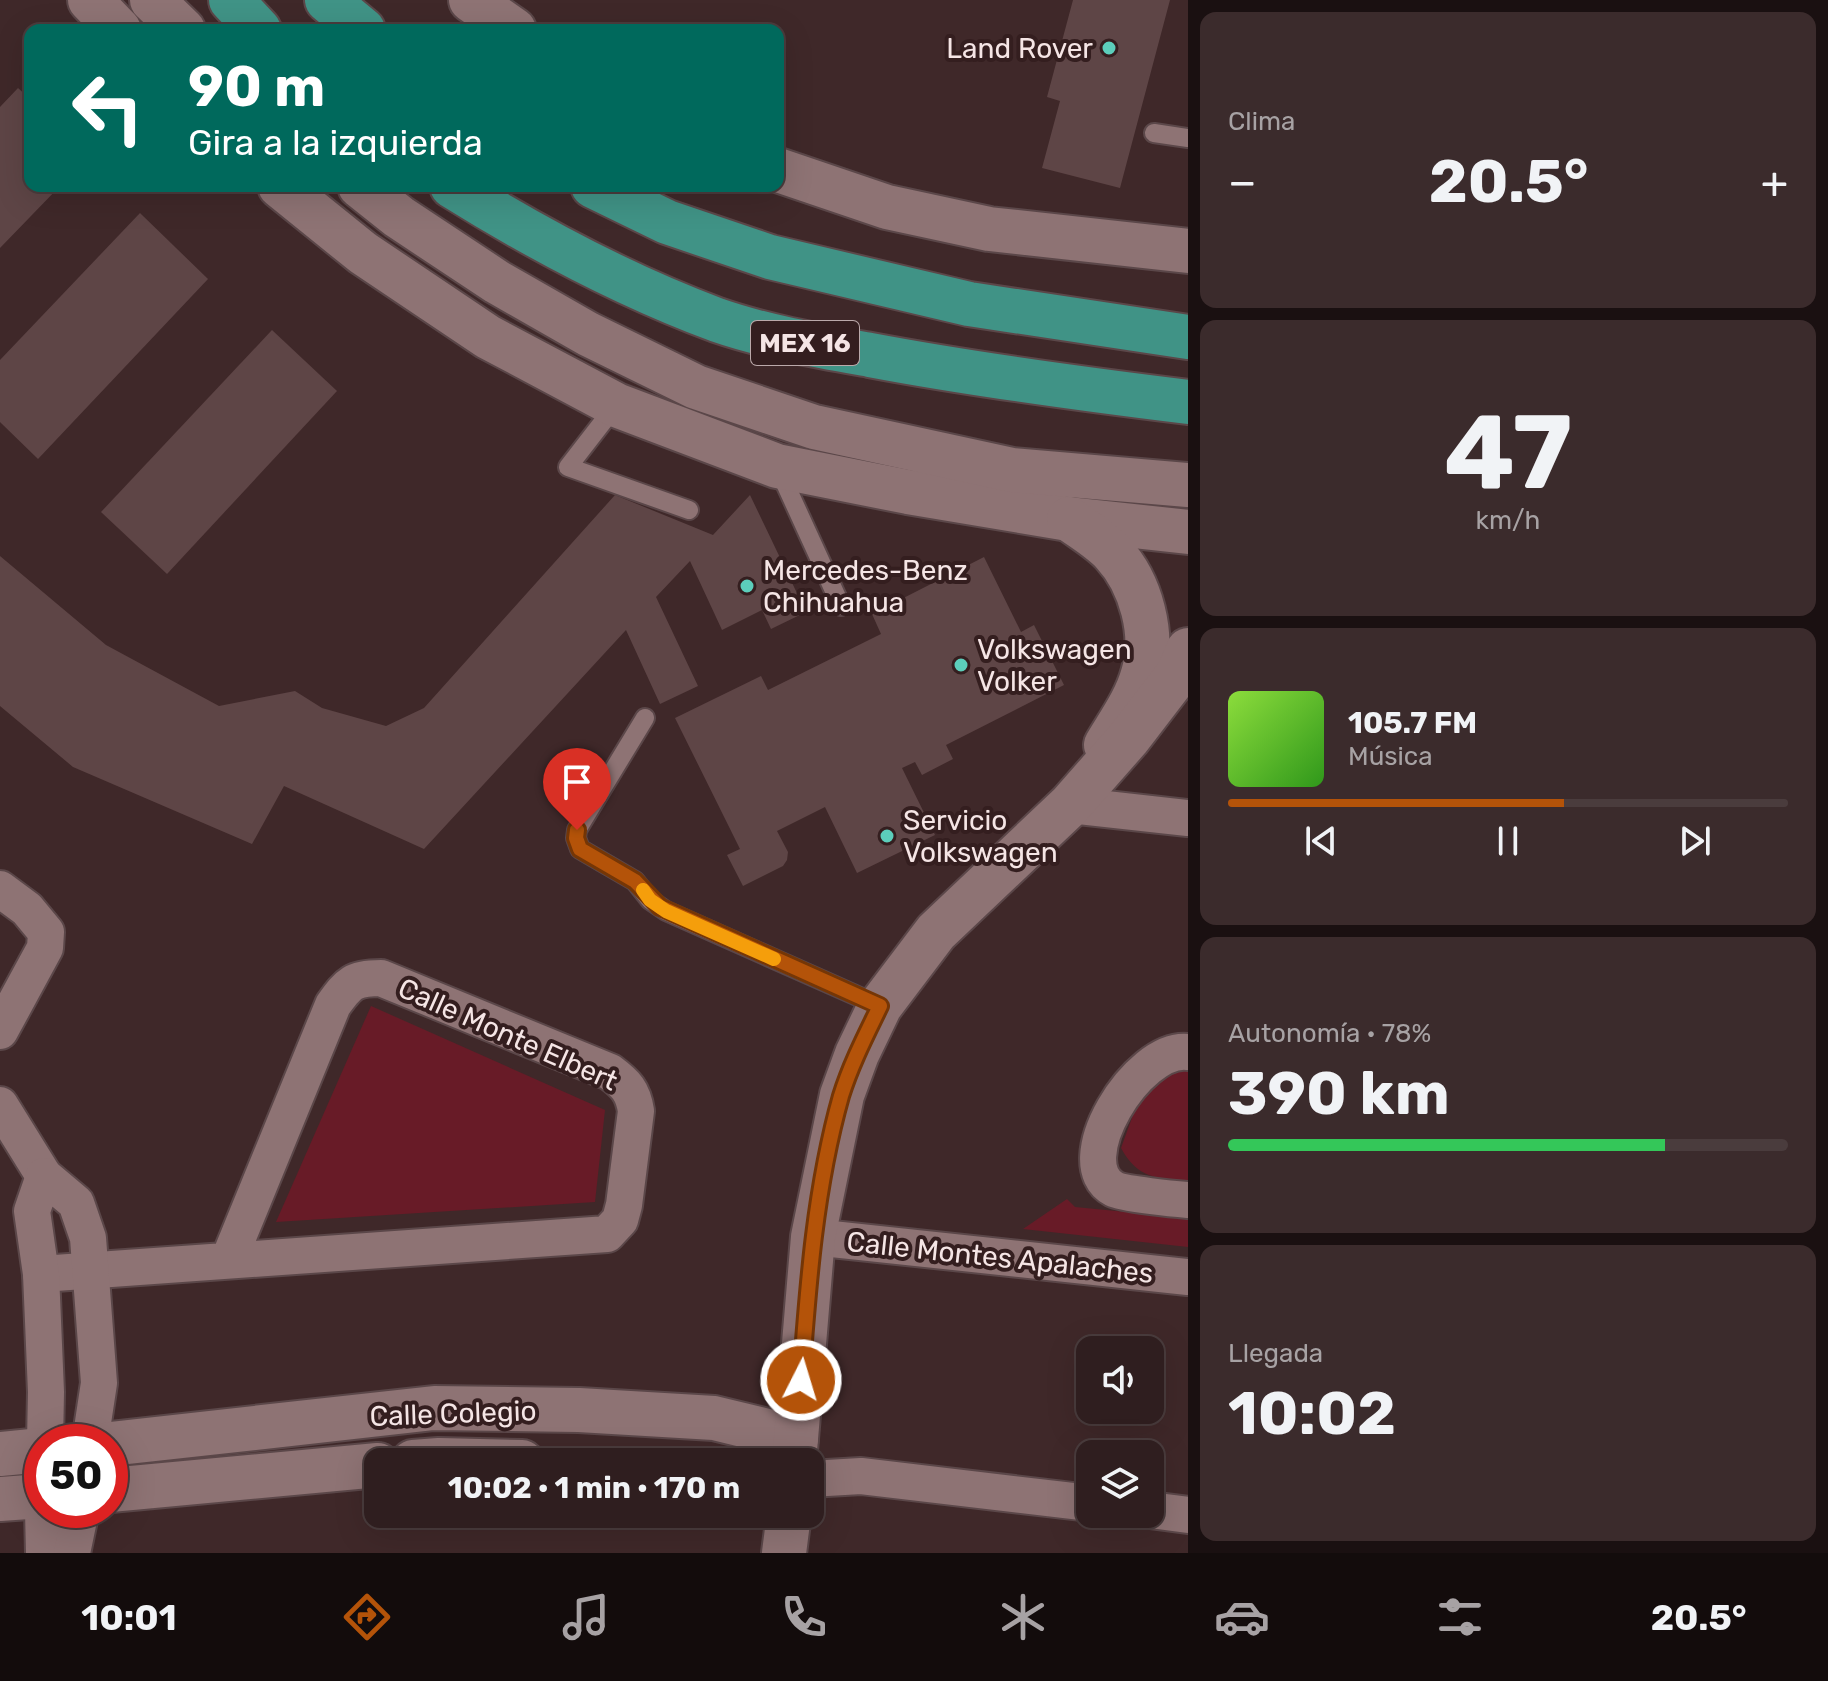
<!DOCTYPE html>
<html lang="es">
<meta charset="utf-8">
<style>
body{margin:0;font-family:Rubik,sans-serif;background:#3b2b2c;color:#f1f3f6;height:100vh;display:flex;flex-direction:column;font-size:30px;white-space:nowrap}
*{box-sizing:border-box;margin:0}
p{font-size:26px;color:#a7a2a4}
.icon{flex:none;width:44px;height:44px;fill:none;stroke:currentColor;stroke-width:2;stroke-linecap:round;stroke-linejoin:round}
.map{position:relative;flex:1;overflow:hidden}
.drawer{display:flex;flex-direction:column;gap:12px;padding:12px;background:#1a1011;width:640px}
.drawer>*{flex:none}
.banner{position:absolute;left:24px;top:24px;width:760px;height:168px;border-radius:16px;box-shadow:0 8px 32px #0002,0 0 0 2px #4a3c3d;background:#00695c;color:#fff;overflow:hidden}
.buttons{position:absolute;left:1076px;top:1336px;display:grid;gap:16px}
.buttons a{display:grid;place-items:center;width:88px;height:88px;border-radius:16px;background:#2f1e1f;box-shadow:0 8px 32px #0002,0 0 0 2px #4a3c3d;font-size:40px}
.speed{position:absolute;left:24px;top:1424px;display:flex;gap:16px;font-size:40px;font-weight:700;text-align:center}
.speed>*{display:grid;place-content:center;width:104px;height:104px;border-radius:50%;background:#2f1e1f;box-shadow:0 8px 32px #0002,0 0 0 2px #4a3c3d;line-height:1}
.speed .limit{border:12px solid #d22;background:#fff;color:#111}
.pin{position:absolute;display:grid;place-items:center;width:68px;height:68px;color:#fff;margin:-82px -34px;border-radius:50% 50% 50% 0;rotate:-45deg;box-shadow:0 0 8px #0007}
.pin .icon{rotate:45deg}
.me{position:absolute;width:88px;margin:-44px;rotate:5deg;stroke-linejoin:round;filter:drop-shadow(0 0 6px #0008)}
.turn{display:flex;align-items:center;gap:28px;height:168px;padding:0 32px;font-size:36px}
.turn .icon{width:104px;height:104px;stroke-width:2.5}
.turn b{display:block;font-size:56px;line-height:68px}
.big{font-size:60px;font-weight:700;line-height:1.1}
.drawer .card{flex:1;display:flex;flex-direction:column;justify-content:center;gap:12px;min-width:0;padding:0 28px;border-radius:16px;background:#3b2b2c}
.drawer .dial{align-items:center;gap:0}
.dial b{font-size:104px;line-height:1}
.song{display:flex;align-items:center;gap:24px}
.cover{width:96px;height:96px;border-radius:12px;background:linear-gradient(135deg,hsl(90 70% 55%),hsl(110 70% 35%))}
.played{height:8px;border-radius:4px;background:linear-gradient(90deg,#b45309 60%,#4a3c3d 60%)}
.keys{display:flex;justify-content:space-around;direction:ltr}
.heat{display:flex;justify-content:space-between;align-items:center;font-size:44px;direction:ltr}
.charge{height:12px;border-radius:6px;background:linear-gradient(90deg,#34c759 78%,#4a3c3d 0)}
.trip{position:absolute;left:364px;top:1448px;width:460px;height:80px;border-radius:16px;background:#2f1e1f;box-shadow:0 8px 32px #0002,0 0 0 2px #4a3c3d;font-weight:700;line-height:80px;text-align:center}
.tabs{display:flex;height:128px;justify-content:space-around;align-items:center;background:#130c0c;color:#a7a2a4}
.tabs .icon{width:56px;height:56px}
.tabs .selected{color:#b45309}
.tabs b{font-size:36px;color:#f1f3f6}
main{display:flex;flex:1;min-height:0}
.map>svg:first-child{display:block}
.green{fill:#681b27}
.building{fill:#5e4546}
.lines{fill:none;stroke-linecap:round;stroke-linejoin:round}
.service-casing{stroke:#5b4749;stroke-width:22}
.minor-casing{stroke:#5b4749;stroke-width:40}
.tertiary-casing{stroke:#5b4749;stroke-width:48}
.secondary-casing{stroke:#5b4749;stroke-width:48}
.trunk-casing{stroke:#5b4749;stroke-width:48}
.service{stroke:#8e7374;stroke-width:18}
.minor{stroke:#8e7374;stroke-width:36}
.tertiary{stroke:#8e7374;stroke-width:44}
.secondary{stroke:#8e7374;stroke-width:44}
.trunk{stroke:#409386;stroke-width:44}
.route-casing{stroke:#753606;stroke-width:20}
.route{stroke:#b45309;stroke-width:14}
.slow{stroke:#f59e0b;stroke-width:14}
.poi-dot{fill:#5ccebb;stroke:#341e1f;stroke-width:3}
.labels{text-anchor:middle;stroke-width:8;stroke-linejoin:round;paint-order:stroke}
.shield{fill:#341e1f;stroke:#bba9aa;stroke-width:2}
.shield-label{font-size:26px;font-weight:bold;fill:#f5e5e5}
.poi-label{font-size:28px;fill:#f5e5e5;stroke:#341e1f;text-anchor:start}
.street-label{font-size:28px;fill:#f5e5e5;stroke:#341e1f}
</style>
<main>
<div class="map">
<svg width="1188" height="1553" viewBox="0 0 1188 1553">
<rect width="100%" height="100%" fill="#3f2829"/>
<!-- green -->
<g class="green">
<path d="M371 1006 605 1110 595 1202 276 1222Z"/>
<path d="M1176 1067H1188V1181C1156 1178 1138 1179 1121 1148L1137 1104Z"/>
<path d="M1067 1199 1075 1207 1188 1218V1247L1023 1229Z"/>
</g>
<!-- building -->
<g class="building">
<path d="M1073 0H1170L1120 188 1042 168 1060 101 1047 97Z"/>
<path d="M18 88 30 99V186H60L0 248V107Z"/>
<path d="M140 213 208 279 38 459 0 422V360Z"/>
<path d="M272 330 337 391 167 574 101 512Z"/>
<path d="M615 495 713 535 750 495 806 612 771 629 762 610 722 630 690 561 656 597 698 686 660 704 626 630 424 849 284 786 252 844 73 767 0 706V556L106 645 219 706 295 691 322 708 386 726 424 708Z"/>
<path d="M984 557 1021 632 1034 625 1064 685 946 745 953 759 922 775 915 762 902 768 935 835 857 873 825 807 777 831 788 852 787 860 783 866 743 886 727 855 740 849 675 718 761 676 768 690 881 634 872 614Z"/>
</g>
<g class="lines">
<defs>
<g id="service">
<path d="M1154 133 1188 138"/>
<path d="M616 405 568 467 689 510"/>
<path d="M778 468 841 606"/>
<path d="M645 718 577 830 576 838 580 849 635 881 650 900 666 911 880 1006"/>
</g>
<g id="minor">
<path d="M1070 805 1188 818"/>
<path d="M0 889 27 909 46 932 45 948 0 1031"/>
<path d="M1188 1052C1137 1046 1066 1164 1114 1189 1124 1194 1175 1199 1188 1200"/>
<path d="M0 1105 44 1176"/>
<path d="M813 1237 1188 1277"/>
<path d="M41 1274 607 1234 620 1220 624 1205 636 1111C633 1091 626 1084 610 1072L381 978C353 978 349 983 333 1005L229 1259"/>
<path d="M45 1442 46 1392 41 1274 32 1211 44 1176 76 1203 88 1238 99 1383 90 1442"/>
<path d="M810 1479 861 1476 1090 1503"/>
<path d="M43 1510 44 1553"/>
<path d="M1150 1510 1188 1515"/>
<path d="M72 1553 81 1510"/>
</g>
<g id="tertiary">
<path d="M90 0 119 30"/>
<path d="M280 186 363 253 488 337 616 405 777 466 908 492 1069 519 1188 532"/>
<path d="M1069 519C1084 530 1101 540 1113 553 1141 583 1155 635 1143 674 1136 700 1119 723 1106 745"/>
<path d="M110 1444 434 1408 579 1410 714 1418 796 1438"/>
<path d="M0 1454 42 1450"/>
<path d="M413 1462 439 1460 522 1462"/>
<path d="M110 1490 378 1465"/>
<path d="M0 1499 42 1496"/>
</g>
<g id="secondary">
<path d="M152 0 183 30"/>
<path d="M471 0 514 30"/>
<path d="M778 170 887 207 989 229 1188 251"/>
<path d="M360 186 399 217 497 282 588 334 696 387 814 427 1012 470 1188 485"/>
<path d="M794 1462 813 1237 842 1095 857 1054 880 1006 936 932 1070 805 1128 739 1178 674 1188 650"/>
<path d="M784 1553 789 1514"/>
</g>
<g id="trunk">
<path d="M231 0 259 30"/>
<path d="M327 0 363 30"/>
<path d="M452 186C537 239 623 285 717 320 766 337 819 346 870 355 976 375 1082 389 1188 402"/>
<path d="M593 186 667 222 770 257 969 304 1188 337"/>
</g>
</defs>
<!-- service casing -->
<use href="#service" class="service-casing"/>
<!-- minor casing -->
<use href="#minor" class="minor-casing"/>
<!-- tertiary casing -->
<use href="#tertiary" class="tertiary-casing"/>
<!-- secondary casing -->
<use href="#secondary" class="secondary-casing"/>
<!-- trunk casing -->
<use href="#trunk" class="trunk-casing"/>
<!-- service -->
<use href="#service" class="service"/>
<!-- minor -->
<use href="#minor" class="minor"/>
<!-- tertiary -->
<use href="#tertiary" class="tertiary"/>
<!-- secondary -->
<use href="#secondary" class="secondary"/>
<!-- trunk -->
<use href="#trunk" class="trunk"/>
</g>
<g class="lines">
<defs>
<path id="route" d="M577 830 576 838 580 849 635 881 660 907 880 1006C866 1035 851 1064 841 1096 815 1188 808 1285 801 1380"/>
</defs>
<!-- route casing -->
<use href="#route" class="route-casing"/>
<!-- route -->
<use href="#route" class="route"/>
<!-- slow -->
<path class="slow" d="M643 890 650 900 666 911 774 959"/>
</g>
<!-- markers -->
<g class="poi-dot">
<circle cx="1109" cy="48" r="8"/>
<circle cx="747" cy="586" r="8"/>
<circle cx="961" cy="665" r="8"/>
<circle cx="887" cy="836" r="8"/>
</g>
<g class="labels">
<!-- shield labels -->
<rect class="shield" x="751" y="321" width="108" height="44" rx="6"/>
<g class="shield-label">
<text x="805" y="352">MEX 16</text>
</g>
<!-- poi labels -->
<g class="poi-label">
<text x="1093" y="58" text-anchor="end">Land Rover</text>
<text x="763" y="580">Mercedes-Benz<tspan x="763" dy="32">Chihuahua</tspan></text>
<text x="977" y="659">Volkswagen<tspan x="977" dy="32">Volker</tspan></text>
<text x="903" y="830">Servicio<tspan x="903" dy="32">Volkswagen</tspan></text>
</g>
<!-- street labels -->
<g class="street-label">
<text transform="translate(508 1034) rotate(24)" y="10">Calle Monte Elbert</text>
<text transform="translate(1000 1257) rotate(6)" y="10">Calle Montes Apalaches</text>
<text transform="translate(453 1413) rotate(-2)" y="10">Calle Colegio</text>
</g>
</g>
</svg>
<div class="buttons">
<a><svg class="icon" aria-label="sound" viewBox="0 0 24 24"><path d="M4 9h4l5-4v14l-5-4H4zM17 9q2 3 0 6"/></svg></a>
<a><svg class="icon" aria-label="layers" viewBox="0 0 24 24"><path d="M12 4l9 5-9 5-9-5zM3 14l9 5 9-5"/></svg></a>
</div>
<div class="speed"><div class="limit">50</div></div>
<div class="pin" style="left:577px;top:830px;background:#d93025"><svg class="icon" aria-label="arrive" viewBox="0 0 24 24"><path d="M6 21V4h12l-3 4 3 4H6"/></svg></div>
<svg class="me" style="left:801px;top:1380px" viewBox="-20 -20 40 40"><circle r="17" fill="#b45309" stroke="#fff" stroke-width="3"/><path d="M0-11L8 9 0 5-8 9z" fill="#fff"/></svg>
<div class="trip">10:02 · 1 min · 170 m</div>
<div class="banner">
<div class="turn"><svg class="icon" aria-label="left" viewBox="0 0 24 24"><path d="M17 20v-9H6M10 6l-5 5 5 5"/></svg><div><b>90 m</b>Gira a la izquierda</div></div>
</div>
</div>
<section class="drawer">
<div class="card"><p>Clima</p>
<div class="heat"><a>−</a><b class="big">20.5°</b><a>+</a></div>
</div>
<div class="card dial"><b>47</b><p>km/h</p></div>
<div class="card">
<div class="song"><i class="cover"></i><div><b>105.7 FM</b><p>Música</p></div></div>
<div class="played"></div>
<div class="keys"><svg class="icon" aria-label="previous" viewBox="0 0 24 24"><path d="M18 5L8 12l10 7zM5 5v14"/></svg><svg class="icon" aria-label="pause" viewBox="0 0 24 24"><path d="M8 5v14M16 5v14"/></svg><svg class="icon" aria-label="next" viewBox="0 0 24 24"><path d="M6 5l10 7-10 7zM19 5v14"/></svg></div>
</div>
<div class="card"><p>Autonomía · 78%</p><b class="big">390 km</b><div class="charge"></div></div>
<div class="card"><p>Llegada</p><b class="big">10:02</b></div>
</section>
</main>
<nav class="tabs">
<b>10:01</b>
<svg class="icon selected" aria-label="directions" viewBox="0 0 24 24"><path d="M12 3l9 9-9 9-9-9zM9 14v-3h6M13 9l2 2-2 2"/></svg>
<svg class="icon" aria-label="music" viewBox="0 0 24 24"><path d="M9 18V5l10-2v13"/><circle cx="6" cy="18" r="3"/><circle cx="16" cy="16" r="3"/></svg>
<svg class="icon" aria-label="phone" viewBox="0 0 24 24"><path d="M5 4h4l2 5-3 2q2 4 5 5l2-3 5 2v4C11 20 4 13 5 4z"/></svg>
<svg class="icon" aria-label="climate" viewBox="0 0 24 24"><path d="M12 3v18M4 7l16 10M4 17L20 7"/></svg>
<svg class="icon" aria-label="car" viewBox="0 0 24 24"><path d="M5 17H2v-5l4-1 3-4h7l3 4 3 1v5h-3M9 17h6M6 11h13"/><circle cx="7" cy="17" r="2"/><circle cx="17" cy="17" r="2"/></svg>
<svg class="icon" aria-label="filters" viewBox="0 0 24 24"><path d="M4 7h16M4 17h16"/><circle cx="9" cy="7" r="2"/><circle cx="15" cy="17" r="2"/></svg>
<b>20.5°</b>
</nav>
